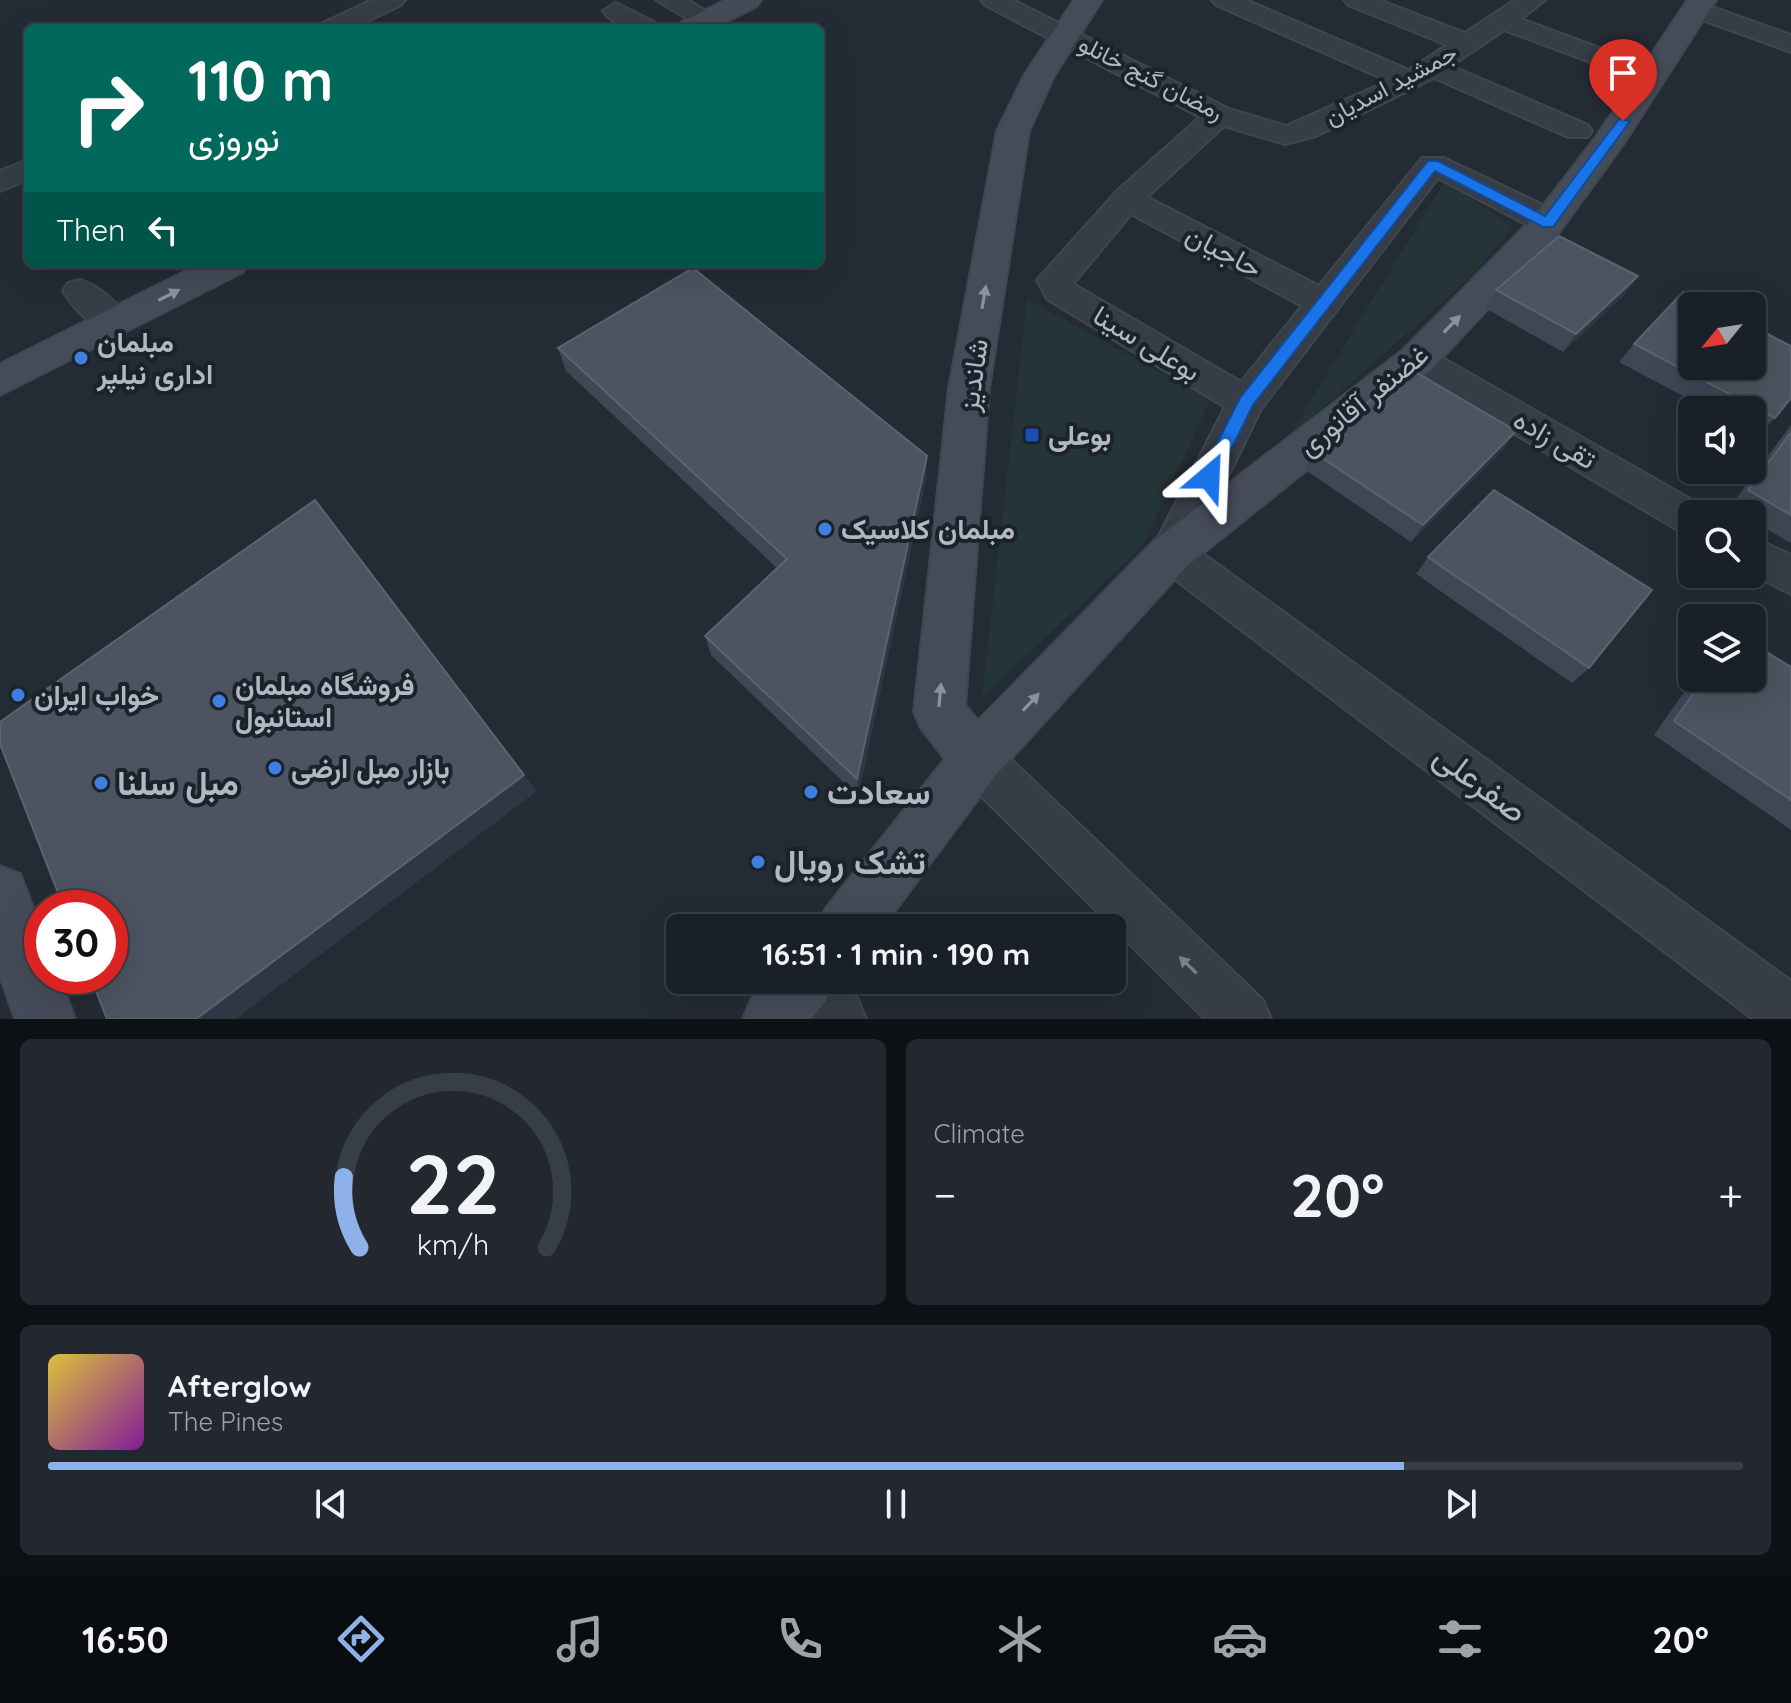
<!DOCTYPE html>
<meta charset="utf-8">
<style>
body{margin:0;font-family:Quicksand,Vazirmatn,sans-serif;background:#232830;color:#f1f3f6;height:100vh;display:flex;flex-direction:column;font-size:30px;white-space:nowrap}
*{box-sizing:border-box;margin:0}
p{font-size:26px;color:#9fa3a8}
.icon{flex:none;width:44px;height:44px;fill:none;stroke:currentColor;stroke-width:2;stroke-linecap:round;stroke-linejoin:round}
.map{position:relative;height:1019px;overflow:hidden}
.details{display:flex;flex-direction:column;gap:20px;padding:20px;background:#0e1216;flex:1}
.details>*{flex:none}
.top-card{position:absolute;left:24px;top:24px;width:800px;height:244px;border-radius:12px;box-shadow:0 8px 32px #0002,0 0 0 2px #383e45;background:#00695c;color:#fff;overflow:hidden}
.needle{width:52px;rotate:240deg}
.buttons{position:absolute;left:1678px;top:292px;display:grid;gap:16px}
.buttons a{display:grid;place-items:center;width:88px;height:88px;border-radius:12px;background:#1a2028;box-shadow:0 8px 32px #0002,0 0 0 2px #383e45;font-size:40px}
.speed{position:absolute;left:24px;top:890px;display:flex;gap:16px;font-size:40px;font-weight:700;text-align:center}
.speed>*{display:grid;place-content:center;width:104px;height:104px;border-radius:50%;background:#1a2028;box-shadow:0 8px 32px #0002,0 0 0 2px #383e45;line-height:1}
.speed .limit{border:12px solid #d22;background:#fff;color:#111}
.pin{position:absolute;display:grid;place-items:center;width:68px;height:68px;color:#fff;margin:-82px -34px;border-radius:50% 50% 50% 0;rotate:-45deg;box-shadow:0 0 8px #0007}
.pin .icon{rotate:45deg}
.me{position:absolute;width:88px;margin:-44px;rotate:26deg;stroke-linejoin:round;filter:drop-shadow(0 0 6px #0008)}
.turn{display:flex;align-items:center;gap:28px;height:168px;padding:0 32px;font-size:36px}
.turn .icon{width:104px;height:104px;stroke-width:2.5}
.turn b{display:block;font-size:56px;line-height:68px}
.then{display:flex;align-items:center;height:76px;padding:0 32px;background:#0003;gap:16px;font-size:30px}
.big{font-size:60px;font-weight:700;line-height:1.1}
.details .widget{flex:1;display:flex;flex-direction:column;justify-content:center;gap:12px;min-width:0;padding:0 28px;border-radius:12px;background:#232830}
.details .dial{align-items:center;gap:0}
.dial svg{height:208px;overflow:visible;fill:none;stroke:#383e45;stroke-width:7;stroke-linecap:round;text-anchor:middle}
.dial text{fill:#f1f3f6;stroke:none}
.song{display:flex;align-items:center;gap:24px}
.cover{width:96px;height:96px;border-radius:12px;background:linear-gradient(135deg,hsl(50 70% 55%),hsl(290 70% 35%))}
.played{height:8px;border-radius:4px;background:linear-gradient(90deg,#8eb1ea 80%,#383e45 80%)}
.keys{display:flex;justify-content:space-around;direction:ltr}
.heat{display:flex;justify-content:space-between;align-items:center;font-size:44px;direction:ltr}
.details .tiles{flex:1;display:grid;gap:20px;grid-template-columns:1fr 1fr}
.widget:last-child{grid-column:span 2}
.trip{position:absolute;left:666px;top:914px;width:460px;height:80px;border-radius:12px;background:#1a2028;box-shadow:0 8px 32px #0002,0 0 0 2px #383e45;font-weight:700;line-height:80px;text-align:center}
.tabs{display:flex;height:128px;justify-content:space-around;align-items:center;background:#0a0d10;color:#9fa3a8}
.tabs .icon{width:56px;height:56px}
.tabs .current{color:#8eb1ea}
.tabs b{font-size:36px;color:#f1f3f6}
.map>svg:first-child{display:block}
.green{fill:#253436}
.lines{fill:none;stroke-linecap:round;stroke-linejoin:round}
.street-casing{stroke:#40464f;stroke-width:4}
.secondary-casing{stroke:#40464f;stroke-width:4}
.street{fill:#363d46;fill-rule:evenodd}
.secondary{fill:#454c59;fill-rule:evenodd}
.wall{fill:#3f4754}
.shaded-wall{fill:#2e3743}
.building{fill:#4b5460;stroke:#5b636f;stroke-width:2}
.oneway{fill:#8b929d}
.oneway2{fill:#7a818a}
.route{fill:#1a73e8;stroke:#114b97;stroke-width:2}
.shop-dot{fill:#3f7fe0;stroke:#1c222b;stroke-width:3}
.transit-dot{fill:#1a4fb4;stroke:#1c222b;stroke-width:3}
.labels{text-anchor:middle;stroke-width:8;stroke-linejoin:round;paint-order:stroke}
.far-street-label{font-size:24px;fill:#b1b8c2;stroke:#1c222b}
.street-label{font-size:28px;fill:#b1b8c2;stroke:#1c222b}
.poi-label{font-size:28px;font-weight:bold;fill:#b1b8c2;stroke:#1c222b;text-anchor:start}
.near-poi-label{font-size:34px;font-weight:bold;fill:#b1b8c2;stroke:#1c222b;text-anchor:start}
.near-street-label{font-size:34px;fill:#b1b8c2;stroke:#1c222b}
</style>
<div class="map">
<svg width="1791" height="1019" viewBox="0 0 1791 1019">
<rect width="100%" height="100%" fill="#232b35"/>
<!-- green -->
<g class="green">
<path d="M1445 181 1513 227 1473 275 1287 439Z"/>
<path d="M1027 299 1210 400 1143 546 982 697Z"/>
</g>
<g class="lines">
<defs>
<g id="street">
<path d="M372 0H405L401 5 353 28H319L323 23Z"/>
<path d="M656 0H688L720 20 716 25H698Z"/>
<path d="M981 0H1013L1229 109 1286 126 1388 81 1216 5 1212 0H1246L1409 70 1447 45 1348 5 1344 0H1379L1465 33 1515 0H1545L1521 19 1635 61 1639 67 1635 73 1625 75 1504 30 1451 66 1588 125 1592 131 1588 137H1568L1434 78 1316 136 1285 144 1224 126 1147 197 1319 286 1422 158H1444L1541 204 1564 223 1559 230 1548 233 1537 230 1438 178 1261 409 1194 547 1791 981V1019H1753L1156 565 1150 553 1225 407 1047 299 1037 280 1116 192 1200 117 985 5ZM1131 214 1302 306 1241 382 1073 284Z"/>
<path d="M1695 1 1791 35V52L1686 14 1682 9Z"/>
<path d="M616 3 656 23 660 28C639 28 617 30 603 11Z"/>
<path d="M28 160V180L0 191V171Z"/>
<path d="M80 280C99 285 121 306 131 323L126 331C101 339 76 312 63 291L68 283Z"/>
<path d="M1417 347 1430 351 1706 508 1710 514H1692V535L1678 530 1404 369 1399 360 1404 351Z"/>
<path d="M1752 537 1791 555V594L1751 574Z"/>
<path d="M977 737 994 743 1263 1000 1271 1019H1205L960 775 953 759 960 743Z"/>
<path d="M783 980H844L858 1000 866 1019H805Z"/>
</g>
<g id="secondary">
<path d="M726 0H761L757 6 714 28H678L682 22Z"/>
<path d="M1074 0H1102L1054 76 1029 131 989 388 965 705 978 721 1155 540 1403 350 1536 215 1596 137 1688 0H1716L1624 143 1560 231 1431 370 1187 566 995 776 882 928H817L826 908 945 759 921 728 914 712 949 388 997 131 1024 76Z"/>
<path d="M200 264H248L243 272 0 395V364Z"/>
<path d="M0 866 20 874 42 931V976H59L75 1019H15L0 976Z"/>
<path d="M766 980H835L826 1001 811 1019H743L752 998Z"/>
</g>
</defs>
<!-- street casing -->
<use href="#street" class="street-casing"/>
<!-- secondary casing -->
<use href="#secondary" class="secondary-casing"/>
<!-- street -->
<use href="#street" class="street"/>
<!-- secondary -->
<use href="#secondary" class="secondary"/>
</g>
<!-- wall -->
<g class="wall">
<path d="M1638 276 1625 294 1563 352 1485 308 1496 290Z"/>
<path d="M1634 344 1775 418 1757 436 1752 433V410H1709L1619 362Z"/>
<path d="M558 348 927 456 926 478 858 796 711 655 705 636 777 568 566 371Z"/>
<path d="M1791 425V543L1752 521V514H1740L1729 508Z"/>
<path d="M1516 431 1503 449 1411 542 1304 469 1313 452Z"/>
<path d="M1428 557 1589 668 1572 683 1416 574Z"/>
<path d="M1791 667V830L1654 735 1694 678H1752Z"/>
</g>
<!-- shaded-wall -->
<g class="shaded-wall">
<path d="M1638 276 1625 294 1563 352 1576 334Z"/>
<path d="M1516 431 1503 449 1411 542 1423 525Z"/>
<path d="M927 456 926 478 858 796 857 779Z"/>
<path d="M524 775 537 791 236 1019H196Z"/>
</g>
<!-- building -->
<g class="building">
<path d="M1559 236 1638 276 1576 334 1496 290Z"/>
<path d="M693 268 927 456 857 779 705 636 787 559 558 348Z"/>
<path d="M1683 292 1710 306H1692V366H1752V326L1791 346V398L1775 418 1634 344Z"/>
<path d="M1407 367 1516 431 1423 525 1313 452Z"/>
<path d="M1791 432V515L1748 490Z"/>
<path d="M1494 490 1652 590 1589 668 1428 557Z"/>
<path d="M315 500 524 775 196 1019H107L90 976H110V908H64L0 744V722Z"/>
<path d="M1752 643 1791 667V800L1674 721 1704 678H1752Z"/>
</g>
<!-- one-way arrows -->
<defs><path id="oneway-solid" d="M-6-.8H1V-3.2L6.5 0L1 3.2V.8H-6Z" transform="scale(2)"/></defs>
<g class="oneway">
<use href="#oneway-solid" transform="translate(169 295) rotate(-27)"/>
<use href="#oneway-solid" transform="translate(984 297) rotate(-80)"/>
<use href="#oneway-solid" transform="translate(1452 324) rotate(-46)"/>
<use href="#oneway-solid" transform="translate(940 695) rotate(-85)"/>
<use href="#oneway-solid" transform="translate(1031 702) rotate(-47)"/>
</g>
<use class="oneway2" href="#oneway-solid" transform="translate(1188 965) rotate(-136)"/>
<!-- route -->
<path class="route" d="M1619 119 1630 121 1553 227H1543L1435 171 1253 405 1215 482H1202L1200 477 1240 398 1428 161H1438L1545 216Z"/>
<!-- markers -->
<g class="shop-dot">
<circle cx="81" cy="358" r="8"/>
<circle cx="825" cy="529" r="8"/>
<circle cx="18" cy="695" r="8"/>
<circle cx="219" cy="701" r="8"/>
<circle cx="275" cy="768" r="8"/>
<circle cx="101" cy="783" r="8"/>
<circle cx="811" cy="792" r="8"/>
<circle cx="758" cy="862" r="8"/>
</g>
<rect class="transit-dot" x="1024" y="427" width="16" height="16" rx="4"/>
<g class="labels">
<!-- far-street labels -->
<g class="far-street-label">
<text transform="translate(1151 78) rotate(27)" y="8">رمضان گنج خانلو</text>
<text transform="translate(1391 85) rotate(-28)" y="8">جمشید اسدیان</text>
</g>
<!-- street labels -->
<g class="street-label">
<text transform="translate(1224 251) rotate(28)" y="10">حاجیان</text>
<text transform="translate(1147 343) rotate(31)" y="10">بوعلی سینا</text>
<text transform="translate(973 375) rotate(-82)" y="10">شاندیز</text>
<text transform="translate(1363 400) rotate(-39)" y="10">غضنفر آقانوری</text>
<text transform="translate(1555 439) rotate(30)" y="10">تقی زاده</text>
</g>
<!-- poi labels -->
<g class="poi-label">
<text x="97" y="352">مبلمان<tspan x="97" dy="32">اداری نیلپر</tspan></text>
<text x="1048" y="445">بوعلی</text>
<text x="841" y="539">مبلمان کلاسیک</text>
<text x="235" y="695">فروشگاه مبلمان<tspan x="235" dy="32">استانبول</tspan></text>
<text x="34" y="705">خواب ایران</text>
<text x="291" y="778">بازار مبل ارضی</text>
</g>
<!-- near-poi labels -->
<g class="near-poi-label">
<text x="117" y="795">مبل سلنا</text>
<text x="827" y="804">سعادت</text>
<text x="774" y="874">تشک رویال</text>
</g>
<!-- near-street labels -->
<g class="near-street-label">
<text transform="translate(1481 783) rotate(37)" y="12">صفرعلی</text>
</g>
</g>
</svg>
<div class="buttons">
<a><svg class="needle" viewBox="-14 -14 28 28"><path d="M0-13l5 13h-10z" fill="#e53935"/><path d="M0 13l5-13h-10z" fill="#9fa3a8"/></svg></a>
<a><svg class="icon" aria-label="sound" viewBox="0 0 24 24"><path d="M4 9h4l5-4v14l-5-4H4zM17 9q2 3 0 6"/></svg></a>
<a><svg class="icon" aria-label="search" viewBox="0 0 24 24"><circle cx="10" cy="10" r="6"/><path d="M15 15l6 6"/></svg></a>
<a><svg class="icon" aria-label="layers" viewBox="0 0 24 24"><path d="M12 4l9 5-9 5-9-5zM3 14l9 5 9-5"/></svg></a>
</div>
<div class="speed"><div class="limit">30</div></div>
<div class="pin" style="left:1623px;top:121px;background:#d93025"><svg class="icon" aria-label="arrive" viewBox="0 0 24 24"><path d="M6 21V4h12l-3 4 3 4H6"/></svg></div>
<svg class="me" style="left:1209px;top:477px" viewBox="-20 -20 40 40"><path d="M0-17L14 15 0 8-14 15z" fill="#1a73e8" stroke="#fff" stroke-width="4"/></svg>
<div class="trip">16:51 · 1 min · 190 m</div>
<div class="top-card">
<div class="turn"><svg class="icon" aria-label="right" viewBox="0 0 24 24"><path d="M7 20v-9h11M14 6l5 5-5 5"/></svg><div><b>110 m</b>نوروزی</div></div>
<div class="then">Then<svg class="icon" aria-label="left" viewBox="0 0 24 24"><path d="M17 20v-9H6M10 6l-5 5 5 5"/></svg></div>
</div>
</div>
<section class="details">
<div class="tiles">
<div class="widget dial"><svg viewBox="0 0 100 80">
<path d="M14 69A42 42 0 1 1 86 69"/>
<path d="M14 69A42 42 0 0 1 8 42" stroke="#8eb1ea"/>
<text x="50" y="56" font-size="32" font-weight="700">22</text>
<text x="50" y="72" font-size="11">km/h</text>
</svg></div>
<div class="widget"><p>Climate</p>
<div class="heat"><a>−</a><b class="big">20°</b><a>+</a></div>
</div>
<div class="widget">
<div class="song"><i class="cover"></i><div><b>Afterglow</b><p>The Pines</p></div></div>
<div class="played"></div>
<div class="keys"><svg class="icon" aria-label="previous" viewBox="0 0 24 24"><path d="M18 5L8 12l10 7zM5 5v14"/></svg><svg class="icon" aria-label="pause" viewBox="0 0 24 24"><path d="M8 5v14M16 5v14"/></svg><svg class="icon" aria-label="next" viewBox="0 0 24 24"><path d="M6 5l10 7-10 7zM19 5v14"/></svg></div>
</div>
</div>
</section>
<nav class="tabs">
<b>16:50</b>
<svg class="icon current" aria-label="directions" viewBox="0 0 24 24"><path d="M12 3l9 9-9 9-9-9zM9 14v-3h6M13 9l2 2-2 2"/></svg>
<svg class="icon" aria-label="music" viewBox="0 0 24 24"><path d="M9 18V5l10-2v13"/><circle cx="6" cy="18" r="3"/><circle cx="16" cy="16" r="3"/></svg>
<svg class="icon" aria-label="phone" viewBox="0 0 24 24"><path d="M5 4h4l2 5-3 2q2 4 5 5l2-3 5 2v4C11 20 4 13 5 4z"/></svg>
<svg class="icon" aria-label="climate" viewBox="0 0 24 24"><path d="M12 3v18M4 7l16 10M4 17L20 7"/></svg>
<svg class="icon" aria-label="car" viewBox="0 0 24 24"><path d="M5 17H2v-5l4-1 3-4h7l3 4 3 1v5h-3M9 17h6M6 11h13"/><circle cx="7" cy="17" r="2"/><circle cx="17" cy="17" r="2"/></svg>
<svg class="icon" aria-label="filters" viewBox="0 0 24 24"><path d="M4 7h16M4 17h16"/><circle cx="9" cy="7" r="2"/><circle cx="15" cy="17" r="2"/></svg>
<b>20°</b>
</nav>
